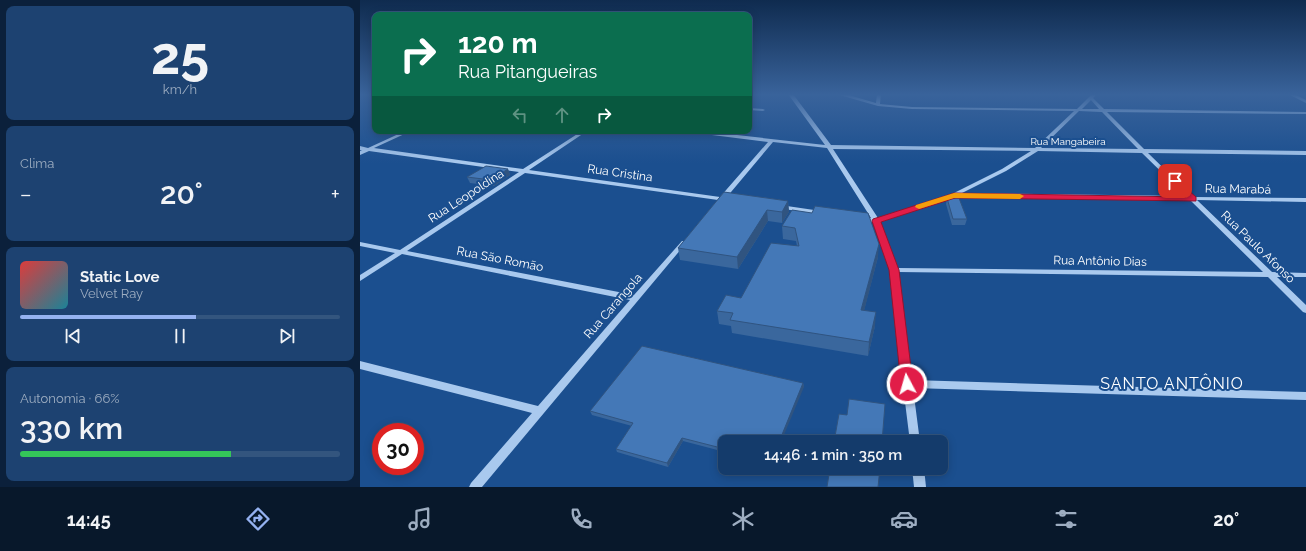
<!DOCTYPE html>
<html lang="pt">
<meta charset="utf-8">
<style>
body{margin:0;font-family:Raleway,sans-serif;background:#1d4271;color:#f1f3f6;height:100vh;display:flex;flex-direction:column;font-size:15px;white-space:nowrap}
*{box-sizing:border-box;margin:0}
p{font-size:13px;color:#9dadc1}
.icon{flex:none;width:22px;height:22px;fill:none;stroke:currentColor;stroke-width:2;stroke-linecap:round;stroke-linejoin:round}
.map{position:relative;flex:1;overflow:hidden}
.sheet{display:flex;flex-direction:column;gap:6px;padding:6px;background:#0b203b;width:360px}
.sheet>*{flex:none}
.banner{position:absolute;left:12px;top:12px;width:380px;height:122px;border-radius:8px;box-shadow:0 2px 10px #0003,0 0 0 1px #33557e;background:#0b6e4f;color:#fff;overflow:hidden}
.speed{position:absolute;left:12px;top:423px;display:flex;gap:8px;font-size:20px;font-weight:700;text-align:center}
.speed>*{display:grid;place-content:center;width:52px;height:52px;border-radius:50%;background:#143b6b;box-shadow:0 2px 10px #0003,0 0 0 1px #33557e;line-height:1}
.speed .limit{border:6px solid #d22;background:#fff;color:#111}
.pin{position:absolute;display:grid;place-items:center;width:34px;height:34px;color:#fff;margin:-17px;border-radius:8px;box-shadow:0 2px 6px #0006}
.me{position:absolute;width:44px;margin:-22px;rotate:354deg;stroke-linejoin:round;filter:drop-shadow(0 0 3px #0008)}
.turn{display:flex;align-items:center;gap:14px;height:84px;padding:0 20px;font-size:18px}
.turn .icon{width:52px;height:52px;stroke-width:2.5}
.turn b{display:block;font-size:28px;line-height:34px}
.lanes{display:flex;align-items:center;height:38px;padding:0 20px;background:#0003;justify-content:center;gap:20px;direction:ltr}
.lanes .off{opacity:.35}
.big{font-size:30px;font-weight:600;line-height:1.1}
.sheet .widget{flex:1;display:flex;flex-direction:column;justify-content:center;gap:6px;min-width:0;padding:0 14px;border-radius:8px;background:#1d4271}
.sheet .dial{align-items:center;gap:0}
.dial b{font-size:52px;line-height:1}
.song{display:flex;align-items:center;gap:12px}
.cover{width:48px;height:48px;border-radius:6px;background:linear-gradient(135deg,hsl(0 70% 55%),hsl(190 70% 35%))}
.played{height:4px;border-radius:2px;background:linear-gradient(90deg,#95b2f1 55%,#33557e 55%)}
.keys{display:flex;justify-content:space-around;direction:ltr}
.heat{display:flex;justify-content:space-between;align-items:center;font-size:22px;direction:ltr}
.charge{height:6px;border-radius:3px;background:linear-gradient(90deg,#34c759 66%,#33557e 0)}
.trip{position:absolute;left:358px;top:435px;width:230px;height:40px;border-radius:8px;background:#143b6b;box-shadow:0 2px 10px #0003,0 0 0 1px #33557e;font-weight:600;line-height:40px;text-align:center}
.tab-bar{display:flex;height:64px;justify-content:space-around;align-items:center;background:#08182b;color:#9dadc1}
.tab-bar .icon{width:28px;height:28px}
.tab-bar .on{color:#95b2f1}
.tab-bar b{font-size:18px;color:#f1f3f6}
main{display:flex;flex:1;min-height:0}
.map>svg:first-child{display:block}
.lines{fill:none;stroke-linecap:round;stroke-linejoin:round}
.minor{fill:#a9c9ee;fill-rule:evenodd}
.wall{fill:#3a679d}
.shaded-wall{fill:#305480}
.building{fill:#4478b7;stroke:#305480}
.route{fill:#e11d48;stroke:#92132f}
.slow{fill:#f59e0b}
.labels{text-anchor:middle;stroke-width:4;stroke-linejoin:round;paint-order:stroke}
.far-street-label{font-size:10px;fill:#fff;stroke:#1b4f8f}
.street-label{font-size:12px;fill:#fff;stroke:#1b4f8f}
.near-neighbourhood-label{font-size:16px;letter-spacing:1px;fill:#fff;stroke:#1b4f8f}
</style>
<main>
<section class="sheet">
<div class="widget dial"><b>25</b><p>km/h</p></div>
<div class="widget"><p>Clima</p>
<div class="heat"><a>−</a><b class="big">20°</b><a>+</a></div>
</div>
<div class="widget">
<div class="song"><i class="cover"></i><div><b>Static Love</b><p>Velvet Ray</p></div></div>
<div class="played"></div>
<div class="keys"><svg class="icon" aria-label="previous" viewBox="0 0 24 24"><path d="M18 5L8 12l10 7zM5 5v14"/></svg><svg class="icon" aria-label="pause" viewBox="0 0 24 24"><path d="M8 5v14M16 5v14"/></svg><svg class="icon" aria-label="next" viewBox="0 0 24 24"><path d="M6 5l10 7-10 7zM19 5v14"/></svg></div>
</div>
<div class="widget"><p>Autonomia · 66%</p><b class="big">330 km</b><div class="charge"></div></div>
</section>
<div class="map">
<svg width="946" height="487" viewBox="0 0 946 487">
<rect width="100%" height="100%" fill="#1b4f8f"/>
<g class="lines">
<!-- minor -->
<g class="minor">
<path d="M428 94H433L471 145 675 148 714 111 552 109 518 106 476 94H485L516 103 517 94H521L520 104 552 107 717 109 732 94H737L733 98 744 109 946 112V114L747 112 784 149 946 151V155L788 153 833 197 946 198V202L837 200 912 272 946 273V277H917L946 305V313L943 312 908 277 538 272 552 380 946 392V400L553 388 560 442H550L543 386 542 384 543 383 530 270 513 223 501 221 498 219 501 217 511 218 467 148 413 142 366 198 370 199 371 200 370 201 361 202 358 200 165 173 47 251 274 295 322 241H326L327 242 122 487H109L111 483 172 413 0 369V361L178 406 270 300 42 254 0 281V275L35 253 0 246V242L40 250 159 172 9 151 0 155V151L2 150H0V146L8 148 45 131H51L14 148 163 169 222 131H227L169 170 360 197 408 142 328 132 326 131H341L465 145ZM731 100 739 109H722ZM719 111 742 112 778 149 681 148ZM473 149 671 151 642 169 592 194 518 218ZM678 151 782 153 826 196 602 193 646 171ZM595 197 830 200 903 272 537 268 520 222Z"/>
<path d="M928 94H934L946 100V103Z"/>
<path d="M389 108 403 109 405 110 403 111 389 110Z"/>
<path d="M420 205 461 211 464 213 461 215 418 208 417 207 418 206Z"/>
<path d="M552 468H564L566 487H554Z"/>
</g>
</g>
<!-- wall -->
<g class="wall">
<path d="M148 169 150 175 134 186 110 183 107 177Z"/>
<path d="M364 192 428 201 429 212 422 223 408 221 378 269 320 260 318 248Z"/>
<path d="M587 198 607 219 605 225H592L586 204Z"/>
<path d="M432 210 518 257 504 310 515 326 508 356 372 333 371 326 359 324 357 311 381 298 437 246 436 241 423 239 422 226Z"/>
<path d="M443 383 444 387 365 442V452L323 441 308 467 257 452 256 449 272 426 232 415 230 411Z"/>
</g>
<!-- shaded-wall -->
<g class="shaded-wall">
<path d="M148 169 150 175 134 186 131 180Z"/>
<path d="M428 201 429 212 422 223V212Z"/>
<path d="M407 210 408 221 378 269 377 257Z"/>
<path d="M519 244 518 257 501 323V310Z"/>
<path d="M516 312 515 326 508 356 509 342Z"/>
<path d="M443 383 444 387 421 442H419Z"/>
<path d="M322 438 323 441 308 467 307 463Z"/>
</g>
<!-- building -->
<g class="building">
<path d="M126 166 148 169 131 180 107 177Z"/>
<path d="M364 192 428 201 422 212 407 210 377 257 318 248Z"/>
<path d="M587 198H599L607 219H593Z"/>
<path d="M455 206 508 213 519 244 501 310 516 312 509 342 370 320 373 313 357 311 366 295 381 298 411 243 439 246 435 228 422 226 432 210 452 213Z"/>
<path d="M282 346 443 383 419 442H365V449L322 438 307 463 256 449 273 423 230 411Z"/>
<path d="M489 399 525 404 522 442H474L479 414 487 415Z"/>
<path d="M470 468H520L518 487H467Z"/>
</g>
<!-- sky -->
<linearGradient id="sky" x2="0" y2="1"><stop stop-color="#0f2b4f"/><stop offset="0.58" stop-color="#39639b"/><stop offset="1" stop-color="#39639b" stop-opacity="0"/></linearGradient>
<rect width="946" height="163" fill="url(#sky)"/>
<!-- route -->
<path class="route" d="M815 179 817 180 836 197V201L595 198 521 222 539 270 553 384 551 387 547 389 543 387 541 384 529 270 512 221 513 219 594 193 826 197 811 181Z"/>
<!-- slow -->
<path class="slow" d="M594 193 660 194 664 196 660 199 594 198 559 209 555 207 556 205Z"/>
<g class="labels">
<!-- far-street labels -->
<g class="far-street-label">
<text x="708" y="145">Rua Mangabeira</text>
</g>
<!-- street labels -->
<g class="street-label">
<text transform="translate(260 173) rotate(8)" y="4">Rua Cristina</text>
<text transform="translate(878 189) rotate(1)" y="4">Rua Marabá</text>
<text transform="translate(106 196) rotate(-33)" y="4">Rua Leopoldina</text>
<text transform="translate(898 247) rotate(44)" y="4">Rua Paulo Afonso</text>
<text transform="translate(140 259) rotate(11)" y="4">Rua São Romão</text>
<text transform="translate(740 261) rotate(1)" y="4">Rua Antônio Dias</text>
<text transform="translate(253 306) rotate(-49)" y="4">Rua Carangola</text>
</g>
<!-- near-neighbourhood labels -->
<g class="near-neighbourhood-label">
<text x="812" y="389">SANTO ANTÔNIO</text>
</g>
</g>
</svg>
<div class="speed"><div class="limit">30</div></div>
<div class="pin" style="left:815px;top:181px;background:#d93025"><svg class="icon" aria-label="arrive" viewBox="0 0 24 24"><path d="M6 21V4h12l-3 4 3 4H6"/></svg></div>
<svg class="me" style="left:547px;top:384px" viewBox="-20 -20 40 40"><circle r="17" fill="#e11d48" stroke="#fff" stroke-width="3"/><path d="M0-11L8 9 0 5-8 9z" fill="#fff"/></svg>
<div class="trip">14:46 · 1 min · 350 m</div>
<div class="banner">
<div class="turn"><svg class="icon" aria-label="right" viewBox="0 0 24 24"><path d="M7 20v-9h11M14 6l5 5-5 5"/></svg><div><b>120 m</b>Rua Pitangueiras</div></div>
<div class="lanes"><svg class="icon off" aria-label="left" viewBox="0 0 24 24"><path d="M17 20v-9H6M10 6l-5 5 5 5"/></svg><svg class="icon off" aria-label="ahead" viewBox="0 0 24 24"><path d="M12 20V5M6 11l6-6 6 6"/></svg><svg class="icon" aria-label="right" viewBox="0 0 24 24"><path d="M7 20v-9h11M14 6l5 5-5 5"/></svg></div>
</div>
</div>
</main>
<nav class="tab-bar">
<b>14:45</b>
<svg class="icon on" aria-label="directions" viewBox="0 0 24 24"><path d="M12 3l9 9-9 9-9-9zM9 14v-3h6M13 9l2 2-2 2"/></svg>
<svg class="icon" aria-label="music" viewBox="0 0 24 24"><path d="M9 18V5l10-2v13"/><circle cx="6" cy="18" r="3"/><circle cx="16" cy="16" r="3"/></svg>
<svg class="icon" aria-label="phone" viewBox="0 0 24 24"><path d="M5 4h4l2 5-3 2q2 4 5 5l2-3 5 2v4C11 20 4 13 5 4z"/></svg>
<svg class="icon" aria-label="climate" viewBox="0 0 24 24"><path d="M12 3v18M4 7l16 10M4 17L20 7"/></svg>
<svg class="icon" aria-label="car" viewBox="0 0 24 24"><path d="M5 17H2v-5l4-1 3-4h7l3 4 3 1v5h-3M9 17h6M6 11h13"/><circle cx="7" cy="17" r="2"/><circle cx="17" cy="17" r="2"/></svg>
<svg class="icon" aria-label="filters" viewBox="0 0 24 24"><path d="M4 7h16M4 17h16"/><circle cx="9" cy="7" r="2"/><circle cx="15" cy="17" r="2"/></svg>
<b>20°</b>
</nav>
